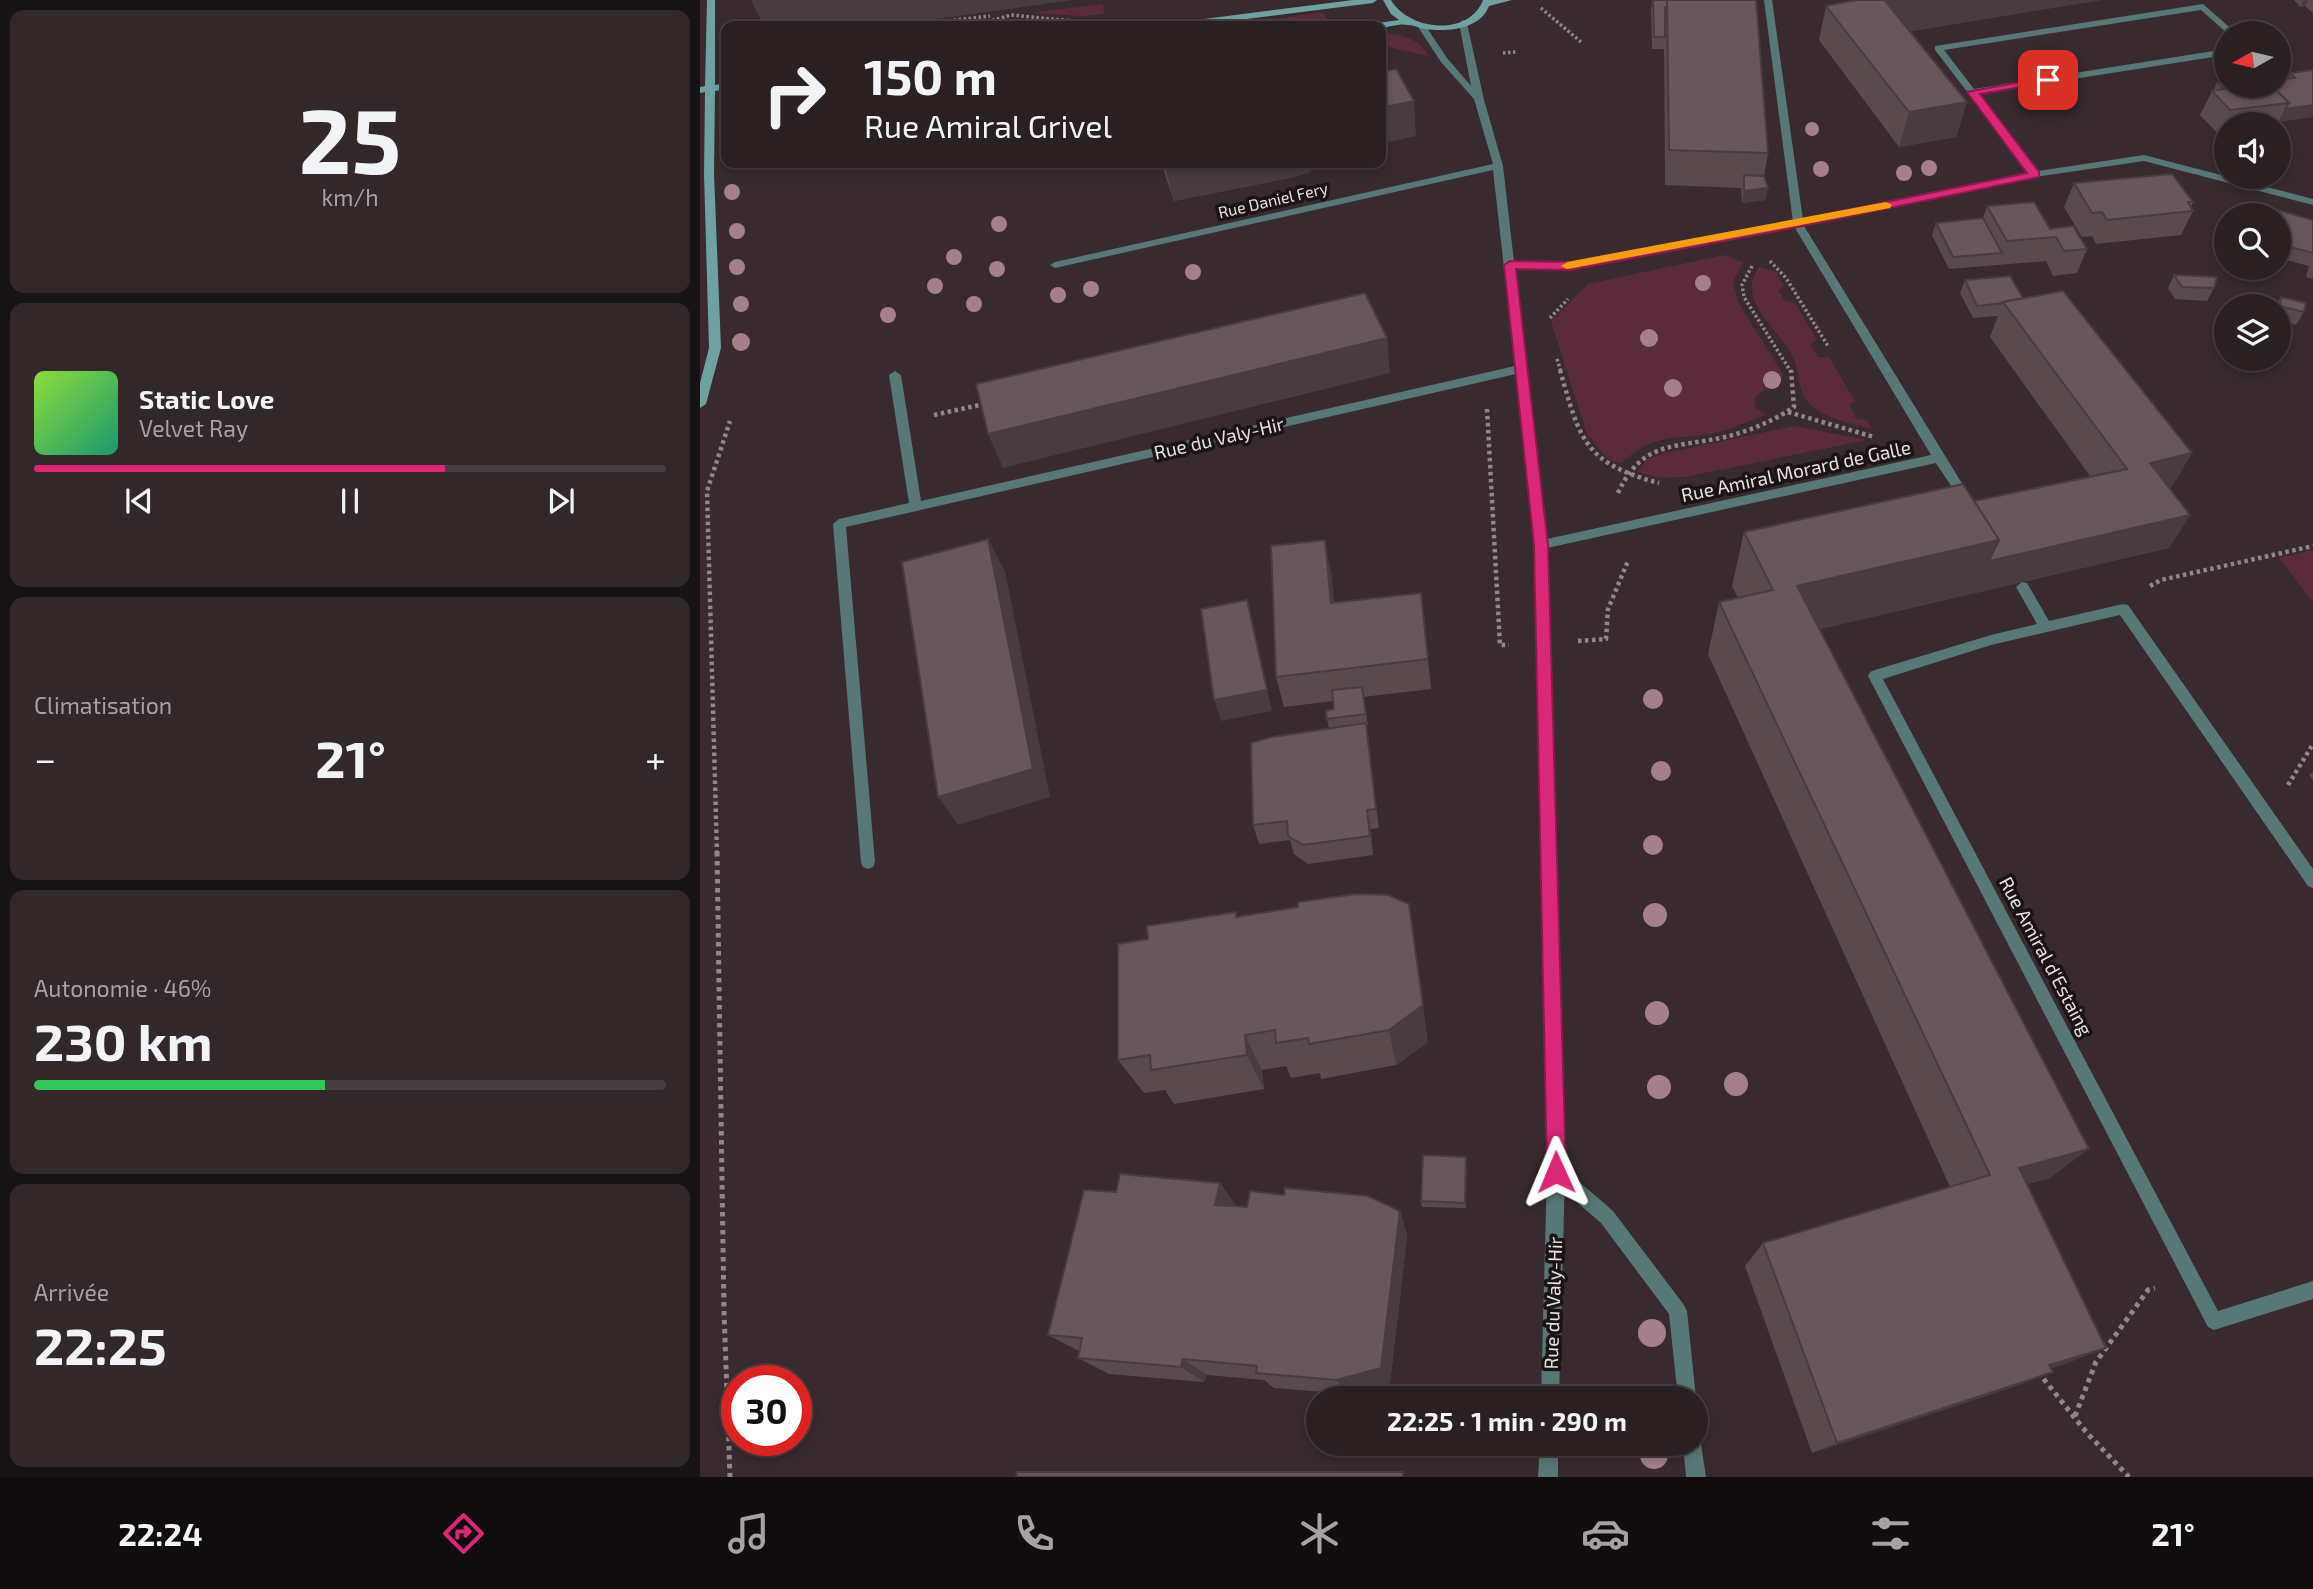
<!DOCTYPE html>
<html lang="fr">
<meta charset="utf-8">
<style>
body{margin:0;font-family:"Exo 2",sans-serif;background:#32282a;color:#f1f3f6;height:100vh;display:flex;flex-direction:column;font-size:26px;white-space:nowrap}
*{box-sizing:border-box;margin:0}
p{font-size:23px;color:#a5a3a5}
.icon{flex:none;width:38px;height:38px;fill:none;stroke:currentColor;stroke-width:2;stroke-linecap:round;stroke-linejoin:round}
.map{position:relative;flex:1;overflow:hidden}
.panel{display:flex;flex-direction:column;gap:10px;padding:10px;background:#171213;width:700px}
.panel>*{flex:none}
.hud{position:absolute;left:21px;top:21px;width:665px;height:147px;border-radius:14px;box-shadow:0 4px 10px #0003,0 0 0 2px #463e40;background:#2a2022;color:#f1f3f6;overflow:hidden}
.needle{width:46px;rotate:262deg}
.controls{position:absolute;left:1514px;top:21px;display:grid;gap:14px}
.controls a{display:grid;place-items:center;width:77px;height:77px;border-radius:50%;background:#2a2022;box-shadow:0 4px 10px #0003,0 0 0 2px #463e40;font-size:35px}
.speed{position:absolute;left:21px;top:1365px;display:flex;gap:14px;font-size:35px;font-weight:700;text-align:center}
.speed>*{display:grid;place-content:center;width:91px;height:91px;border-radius:50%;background:#2a2022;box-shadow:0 4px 10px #0003,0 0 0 2px #463e40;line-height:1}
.speed .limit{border:10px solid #d22;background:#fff;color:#111}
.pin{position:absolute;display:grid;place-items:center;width:60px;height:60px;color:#fff;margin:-30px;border-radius:14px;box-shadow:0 4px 10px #0006}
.me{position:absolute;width:77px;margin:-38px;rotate:359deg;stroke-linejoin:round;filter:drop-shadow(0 0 5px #0008)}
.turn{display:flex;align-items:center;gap:24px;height:147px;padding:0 28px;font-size:32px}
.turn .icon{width:91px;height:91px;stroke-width:2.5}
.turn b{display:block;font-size:49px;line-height:60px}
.big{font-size:52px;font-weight:700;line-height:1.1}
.panel .tile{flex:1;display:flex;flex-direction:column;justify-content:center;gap:10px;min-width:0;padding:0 24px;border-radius:14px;background:#32282a}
.panel .dial{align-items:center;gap:0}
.dial b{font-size:91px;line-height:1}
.song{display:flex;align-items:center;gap:21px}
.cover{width:84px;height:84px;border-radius:10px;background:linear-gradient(135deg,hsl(90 70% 55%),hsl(160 70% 35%))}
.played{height:7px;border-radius:4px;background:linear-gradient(90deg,#db2777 65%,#463e40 65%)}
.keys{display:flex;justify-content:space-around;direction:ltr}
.heat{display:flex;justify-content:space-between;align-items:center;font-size:38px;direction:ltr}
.charge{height:10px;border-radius:5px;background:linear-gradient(90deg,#34c759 46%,#463e40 0)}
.trip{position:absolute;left:606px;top:1386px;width:402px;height:70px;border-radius:35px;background:#2a2022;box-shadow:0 4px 10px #0003,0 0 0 2px #463e40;font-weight:700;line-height:70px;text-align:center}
.menu{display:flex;height:112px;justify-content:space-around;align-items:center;background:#110d0e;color:#a5a3a5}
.menu .icon{width:49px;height:49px}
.menu .active{color:#db2777}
.menu b{font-size:32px;color:#f1f3f6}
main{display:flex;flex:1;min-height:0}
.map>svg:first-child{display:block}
.green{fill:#5b2b3b}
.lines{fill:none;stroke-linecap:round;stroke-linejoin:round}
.path-far2{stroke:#928689;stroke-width:3.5;stroke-dasharray:2.5 2.5;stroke-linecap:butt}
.path-far1{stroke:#928689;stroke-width:4.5;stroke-dasharray:3.5 3.5;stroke-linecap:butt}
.path{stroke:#928689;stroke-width:5;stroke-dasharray:4.5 4.5;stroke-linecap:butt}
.service{fill:#587877;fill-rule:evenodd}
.minor{fill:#587877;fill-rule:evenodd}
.secondary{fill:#6ea1a0;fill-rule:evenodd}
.tree{fill:#a5808a}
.wall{fill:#594a4e}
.shaded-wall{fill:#483c40}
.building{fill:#67565b;stroke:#483c40;stroke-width:2}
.route{fill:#db2777;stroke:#8e194d;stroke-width:2}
.slow{fill:#f59e0b}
.labels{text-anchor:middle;stroke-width:7;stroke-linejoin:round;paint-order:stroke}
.far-street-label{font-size:16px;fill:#eae0e3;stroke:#1b1416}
.street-label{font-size:19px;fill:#eae0e3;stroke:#1b1416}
</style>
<main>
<section class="panel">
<div class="tile dial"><b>25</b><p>km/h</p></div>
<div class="tile">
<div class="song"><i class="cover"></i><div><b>Static Love</b><p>Velvet Ray</p></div></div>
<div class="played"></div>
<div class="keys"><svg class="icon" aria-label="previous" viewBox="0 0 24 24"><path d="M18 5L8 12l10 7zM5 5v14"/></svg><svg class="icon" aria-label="pause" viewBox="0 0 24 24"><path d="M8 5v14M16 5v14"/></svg><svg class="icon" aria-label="next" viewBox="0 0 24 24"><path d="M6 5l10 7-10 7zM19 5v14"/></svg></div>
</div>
<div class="tile"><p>Climatisation</p>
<div class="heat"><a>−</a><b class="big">21°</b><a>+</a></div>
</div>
<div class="tile"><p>Autonomie · 46%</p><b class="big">230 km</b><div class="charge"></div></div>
<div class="tile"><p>Arrivée</p><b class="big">22:25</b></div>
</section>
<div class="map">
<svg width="1613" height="1477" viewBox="0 0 1613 1477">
<rect width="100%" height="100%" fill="#382a2e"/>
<!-- green -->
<g class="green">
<path d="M403 4 404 14 382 16 329 13Z"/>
<path d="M623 12 628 24 528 26Z"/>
<path d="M681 34C698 33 721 38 728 56L681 45Z"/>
<path d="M1024 255 1043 262 1033 281 1038 302 1083 374 1079 386 1065 390 1055 397V407L1066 415C1051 420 1035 428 1019 432 975 442 961 429 921 463L910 461 887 435 851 321 888 284Z"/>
<path d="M1059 267 1076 272 1084 286 1078 290 1085 301 1095 303 1117 340 1110 344 1118 357H1129L1155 401 1149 405 1157 419 1167 420 1172 429C1151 423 1128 420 1111 405 1098 394 1100 375 1094 360 1082 329 1034 303 1059 267Z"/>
<path d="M1094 426 1167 440 985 477 961 478 938 472 947 459 965 453Z"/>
<path d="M1613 550V602L1579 558Z"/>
</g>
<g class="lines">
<!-- path-far2 -->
<g class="path-far2">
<path d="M841 8 881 42"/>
<path d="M204 26 290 16"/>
<path d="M273 26 311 15 373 21"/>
<path d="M803 53 816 52"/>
<path d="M43 168 62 163"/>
<path d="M1070 261 1086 278 1128 346"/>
<path d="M1052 266 1042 285 1044 297 1091 372"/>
<path d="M850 318 868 299"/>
<path d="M857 359 861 372"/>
</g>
<!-- path-far1 -->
<g class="path-far1">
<path d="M860 370C880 440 884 463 959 483"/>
<path d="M787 409 800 645H809"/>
<path d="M1088 412 1174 437"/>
<path d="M234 415 284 404"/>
<path d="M918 493C942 440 976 448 1025 437 1050 431 1073 421 1094 407L1091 370"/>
<path d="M1450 586 1461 580 1613 546"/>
<path d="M878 641 906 639 908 609 928 561"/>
<path d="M1588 785 1613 744"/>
<path d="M17 854 7 491 30 421"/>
</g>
<!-- path -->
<g class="path">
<path d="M17 852 24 1311 30 1477"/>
<path d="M1338 1372 1387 1433 1429 1477"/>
<path d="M1375 1416 1396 1362 1448 1290 1455 1288"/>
</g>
<!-- service -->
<g class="service">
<path d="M856 1164 862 1167 913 1211 984 1305 987 1311 996 1398V1399L978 1398 969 1314 901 1223 850 1179 847 1173 850 1167Z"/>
<path d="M996 1436 1001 1444 1006 1477H986L983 1444H996Z"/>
</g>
<!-- minor -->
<g class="minor">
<path d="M1064 0H1072L1103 220 1329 172 1235 50V46L1503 4 1536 33H1527L1501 10 1244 50 1274 89 1526 49V55L1278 94 1338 171 1444 155 1613 199V205L1444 161 1335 177 1104 226 1271 498 1273 501 1271 504H1263L1236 463 847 548 865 1173 859 1398H841L847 1173 835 545 816 374 146 527 175 862 173 867 168 869 163 867 161 862 133 524 139 519 209 503 189 375 195 371 201 375 221 501 815 366 793 170 355 268 350 265 355 262 793 164 774 99 741 62 718 27 719 25H725L747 58 771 86 759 23 763 20 767 23 784 100 803 166 814 262 870 263 1093 222ZM1095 228 1231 455 847 539 815 268 870 269Z"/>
<path d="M1322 582 1327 583 1349 621 1423 604 1428 605 1613 869V888L1608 886 1420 615 1291 645 1183 679 1518 1311 1613 1281V1299L1514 1330 1508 1327 1168 676 1170 672 1175 670 1291 635 1337 624 1316 587Z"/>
<path d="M840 1444H858V1477H838Z"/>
</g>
<!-- secondary -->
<g class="secondary">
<path d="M7 0H15V85L26 83V89L15 91 14 174 21 348 6 404 0 408V383L9 348 4 174 5 92 0 93V87L5 86Z"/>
<path d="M653 0H677L673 3 492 26H469L473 23Z"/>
<path d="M683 0H691C709 31 769 37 783 0H812L789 6C780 30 746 32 725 29 719 28 714 25 708 25 700 23 689 27 681 28V26H674L678 23 699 20 691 14Z"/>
</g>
</g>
<!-- trees -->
<g class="tree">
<circle cx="1112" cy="129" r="7"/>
<circle cx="1229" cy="168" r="8"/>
<circle cx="1121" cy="169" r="8"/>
<circle cx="1204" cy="173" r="8"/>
<circle cx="32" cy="192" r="8"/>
<circle cx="299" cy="224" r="8"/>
<circle cx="37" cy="231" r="8"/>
<circle cx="254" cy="257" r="8"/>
<circle cx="37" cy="267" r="8"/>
<circle cx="297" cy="269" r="8"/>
<circle cx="493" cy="272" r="8"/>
<circle cx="1003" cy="283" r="8"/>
<circle cx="235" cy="286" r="8"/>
<circle cx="391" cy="289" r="8"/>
<circle cx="358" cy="295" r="8"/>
<circle cx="41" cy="304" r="8"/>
<circle cx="274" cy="304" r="8"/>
<circle cx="188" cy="315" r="8"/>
<circle cx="949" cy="338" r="9"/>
<circle cx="41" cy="342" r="9"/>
<circle cx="1072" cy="380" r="9"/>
<circle cx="973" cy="388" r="9"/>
<circle cx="953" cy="699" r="10"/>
<circle cx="961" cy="771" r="10"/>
<circle cx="953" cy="845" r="10"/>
<circle cx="955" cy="915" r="12"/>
<circle cx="957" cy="1013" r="12"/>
<circle cx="1036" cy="1084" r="12"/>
<circle cx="959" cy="1087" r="12"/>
<circle cx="952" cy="1333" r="14"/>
<circle cx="954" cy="1455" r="14"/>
</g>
<!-- wall -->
<g class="wall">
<path d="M952 0H1056L1068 153 1064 176 1068 188 1065 200 1042 203 1041 188 965 185 964 49H952L951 11Z"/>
<path d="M1594 0H1613V13L1605 6 1600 7Z"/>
<path d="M1126 6 1210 32 1267 102 1256 137 1199 147 1119 40Z"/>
<path d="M1613 70 1577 124H1526V133L1518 134 1500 115 1512 91H1513L1517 83 1526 86 1588 79 1591 73Z"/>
<path d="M461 163H610L611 172 594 177 474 201Z"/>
<path d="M1374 183 1493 202 1491 207 1493 211 1481 235 1396 244 1392 236 1382 237 1364 207Z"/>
<path d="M1287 206 1350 229 1387 249 1377 273 1353 276 1346 261 1249 269 1232 235 1236 223 1283 218Z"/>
<path d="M1570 208 1613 220V279L1606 277 1609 266 1578 258V215H1566Z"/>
<path d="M1474 275 1514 288 1507 301 1475 299 1468 288Z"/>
<path d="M1265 280 1323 298 1472 487 1469 488 1490 515 1469 548 1120 629 1350 1178 1327 1184 1406 1348 1351 1368 1353 1372 1313 1387 1112 1453 1045 1266 1063 1243 1250 1187 1008 654 1019 602 1038 598 1032 586 1044 532 1274 501 1390 476 1290 337 1298 316 1273 318 1260 293Z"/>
<path d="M1581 297 1604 312 1596 325 1578 320V306H1575Z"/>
<path d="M631 572 634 603 728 659 731 689 663 697 668 725H666L679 828 671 829 673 855 608 864 594 854 590 840 559 844 553 825 629 728 627 719 634 709 633 701 584 707 576 677Z"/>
<path d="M1613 772V780L1609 775Z"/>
<path d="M536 912 538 917 728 1042 696 1065 621 1079 620 1073 591 1078 586 1066 562 1070 564 1089 474 1104 465 1090 444 1093 418 1060 448 939Z"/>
<path d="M766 1157V1208L722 1207 721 1201Z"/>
<path d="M520 1183 537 1207 700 1211 707 1236 690 1383 649 1394 574 1388 564 1380 507 1375 504 1382 409 1374 378 1358 379 1351 348 1335 416 1192Z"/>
</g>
<!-- shaded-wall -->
<g class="shaded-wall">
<path d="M51 0H374L186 26H64Z"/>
<path d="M1200 0H1403L1177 37 1186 2Z"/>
<path d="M1604 0H1608L1605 6 1600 7Z"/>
<path d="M714 101 716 136 681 144V108Z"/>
<path d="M1267 102 1256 137 1199 147 1209 112Z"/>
<path d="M1613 105V117L1579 122 1585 109Z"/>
<path d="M481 163H610L611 172 594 177 474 201 465 166Z"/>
<path d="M1068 188 1065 200 1042 203 1044 191Z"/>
<path d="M687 338 690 373 303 468 288 434Z"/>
<path d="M1492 453 1472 487 1431 496 1450 463Z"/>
<path d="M1490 515 1469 548 1082 638 1097 586 1299 540Z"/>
<path d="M288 539 305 571 350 797 258 825 238 797Z"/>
<path d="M625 540 631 572 637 635 631 603Z"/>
<path d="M547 600 572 711 521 721 514 700Z"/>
<path d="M666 723 669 744 679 828 676 809Z"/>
<path d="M667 810 671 829 673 855 670 836Z"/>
<path d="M709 904 728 1042 696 1065 689 1030Z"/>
<path d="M545 1035 562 1070 564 1089 547 1055Z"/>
<path d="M1389 1149 1350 1178 1284 1196 1319 1168Z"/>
<path d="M520 1183 539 1210 515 1205Z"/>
<path d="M700 1211 707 1236 690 1383 649 1394 636 1380Z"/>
<path d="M1406 1348 1363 1365 1310 1380 1349 1365Z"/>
<path d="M483 1359 507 1375 504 1382 481 1367Z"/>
<path d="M1353 1372 1313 1387 1112 1453 1137 1443Z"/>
</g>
<!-- building -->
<g class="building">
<path d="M953 0H967V7H965V37H954Z"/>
<path d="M967 0H1056L1068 153 969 150Z"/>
<path d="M1156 0H1200L1186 2 1267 102 1209 112 1126 6Z"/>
<path d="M696 69 714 101 681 108V72Z"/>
<path d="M1613 70V105L1585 109 1589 103 1572 86H1578V80L1595 78 1591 73Z"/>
<path d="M1526 81V86H1572L1589 103 1530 110 1512 91 1524 89 1517 83Z"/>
<path d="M464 163H481L465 166Z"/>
<path d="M1472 174 1493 202H1488L1493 211 1407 220 1402 212 1392 213 1374 183Z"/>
<path d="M1044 175 1064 176 1068 188 1044 191Z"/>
<path d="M1334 202 1350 229 1373 226 1387 249 1364 251 1356 237 1307 241 1287 206Z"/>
<path d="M1570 208 1613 220V253L1578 244V215H1568Z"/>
<path d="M1283 218 1302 253 1253 257 1236 223Z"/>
<path d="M1474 275 1517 277 1514 288 1482 287Z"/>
<path d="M1310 276 1323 298 1303 302 1304 303 1277 306 1265 280Z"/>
<path d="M1363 291 1492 453 1450 463 1490 515 1289 561 1299 540 1274 501 1427 469 1303 302Z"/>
<path d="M665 293 687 338 288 434 276 384Z"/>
<path d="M1581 297 1606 303 1604 312 1580 306Z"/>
<path d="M1263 484 1299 540 1097 586 1389 1149 1319 1168 1406 1348 1349 1365 1353 1372 1137 1443 1063 1243 1290 1175 1019 602 1073 590 1044 532Z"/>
<path d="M288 539 333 769 238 797 202 562Z"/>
<path d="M625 540 631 603 721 593 728 659 576 677 571 546Z"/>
<path d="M547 600 567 690 514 700 501 609Z"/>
<path d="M662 687 666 714 627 719 626 711 634 709 632 690Z"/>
<path d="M666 723 676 809 667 810 670 836 603 845 588 836 587 821 553 825 551 743 572 737Z"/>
<path d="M656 894 688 895 709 904 723 1005 689 1030 609 1044 608 1038 576 1043 575 1030 545 1035 547 1055 451 1070 450 1055 418 1060V944L448 939 447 926 536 912V917L598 907V902Z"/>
<path d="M723 1155 766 1157 765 1203 721 1201Z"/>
<path d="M420 1174 520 1183 515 1205 547 1207 550 1191 584 1195 585 1188 668 1196 700 1211 681 1368 636 1380 556 1373 557 1366 483 1359 481 1367 378 1358 382 1338 348 1335 384 1190 416 1192Z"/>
<path d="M317 1472H703V1477H316Z"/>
</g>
<!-- route -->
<path class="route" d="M1348 77 1352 78V82L1280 94 1339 172V177L1098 227 870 270 816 269 848 545 866 1172 863 1179 856 1182 849 1179 847 1172 834 545 804 265 810 261 870 262 1098 220 1327 173 1267 92Z"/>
<!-- slow -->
<path class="slow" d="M1186 202 1192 205 1190 208 867 269 861 266 867 262Z"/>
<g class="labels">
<!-- far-street labels -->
<g class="far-street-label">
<text transform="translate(573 200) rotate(-13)" y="6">Rue Daniel Fery</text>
</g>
<!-- street labels -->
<g class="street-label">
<text transform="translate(519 438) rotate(-13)" y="7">Rue du Valy-Hir</text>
<text transform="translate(1096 471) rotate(-12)" y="7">Rue Amiral Morard de Galle</text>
<text transform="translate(1346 956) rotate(62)" y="7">Rue Amiral d'Estaing</text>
<text transform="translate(853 1303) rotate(-88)" y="7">Rue du Valy-Hir</text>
</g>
</g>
</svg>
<div class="controls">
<a><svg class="needle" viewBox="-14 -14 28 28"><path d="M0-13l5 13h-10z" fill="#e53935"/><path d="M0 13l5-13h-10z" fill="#a5a3a5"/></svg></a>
<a><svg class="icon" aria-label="sound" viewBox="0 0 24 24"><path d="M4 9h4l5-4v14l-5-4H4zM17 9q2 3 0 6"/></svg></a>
<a><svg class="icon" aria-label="search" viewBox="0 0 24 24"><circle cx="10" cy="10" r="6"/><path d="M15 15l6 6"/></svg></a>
<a><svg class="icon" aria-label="layers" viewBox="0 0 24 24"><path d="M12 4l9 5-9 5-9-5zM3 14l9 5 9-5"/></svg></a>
</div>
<div class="speed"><div class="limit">30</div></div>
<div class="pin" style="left:1348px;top:80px;background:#d93025"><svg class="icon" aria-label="arrive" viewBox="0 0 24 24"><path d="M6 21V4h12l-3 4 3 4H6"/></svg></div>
<svg class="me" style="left:856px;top:1172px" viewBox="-20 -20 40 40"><path d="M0-17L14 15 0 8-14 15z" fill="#db2777" stroke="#fff" stroke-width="4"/></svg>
<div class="trip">22:25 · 1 min · 290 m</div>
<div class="hud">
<div class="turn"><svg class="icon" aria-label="right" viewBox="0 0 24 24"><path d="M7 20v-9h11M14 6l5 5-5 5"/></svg><div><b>150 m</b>Rue Amiral Grivel</div></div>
</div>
</div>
</main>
<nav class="menu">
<b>22:24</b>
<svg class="icon active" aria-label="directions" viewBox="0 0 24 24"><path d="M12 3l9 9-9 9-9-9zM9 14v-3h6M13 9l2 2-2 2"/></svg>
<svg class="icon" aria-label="music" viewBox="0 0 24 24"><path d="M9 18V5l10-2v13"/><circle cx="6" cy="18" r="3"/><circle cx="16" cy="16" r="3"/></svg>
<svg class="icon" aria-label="phone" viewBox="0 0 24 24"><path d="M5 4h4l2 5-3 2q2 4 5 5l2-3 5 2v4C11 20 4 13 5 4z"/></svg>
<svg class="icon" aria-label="climate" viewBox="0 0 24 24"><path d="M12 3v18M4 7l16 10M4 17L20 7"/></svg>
<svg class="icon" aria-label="car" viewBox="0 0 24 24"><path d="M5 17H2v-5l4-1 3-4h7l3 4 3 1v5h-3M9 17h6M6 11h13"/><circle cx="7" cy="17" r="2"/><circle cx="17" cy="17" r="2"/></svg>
<svg class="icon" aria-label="filters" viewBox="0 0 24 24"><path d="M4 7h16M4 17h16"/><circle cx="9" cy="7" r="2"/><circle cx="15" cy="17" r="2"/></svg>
<b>21°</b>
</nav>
